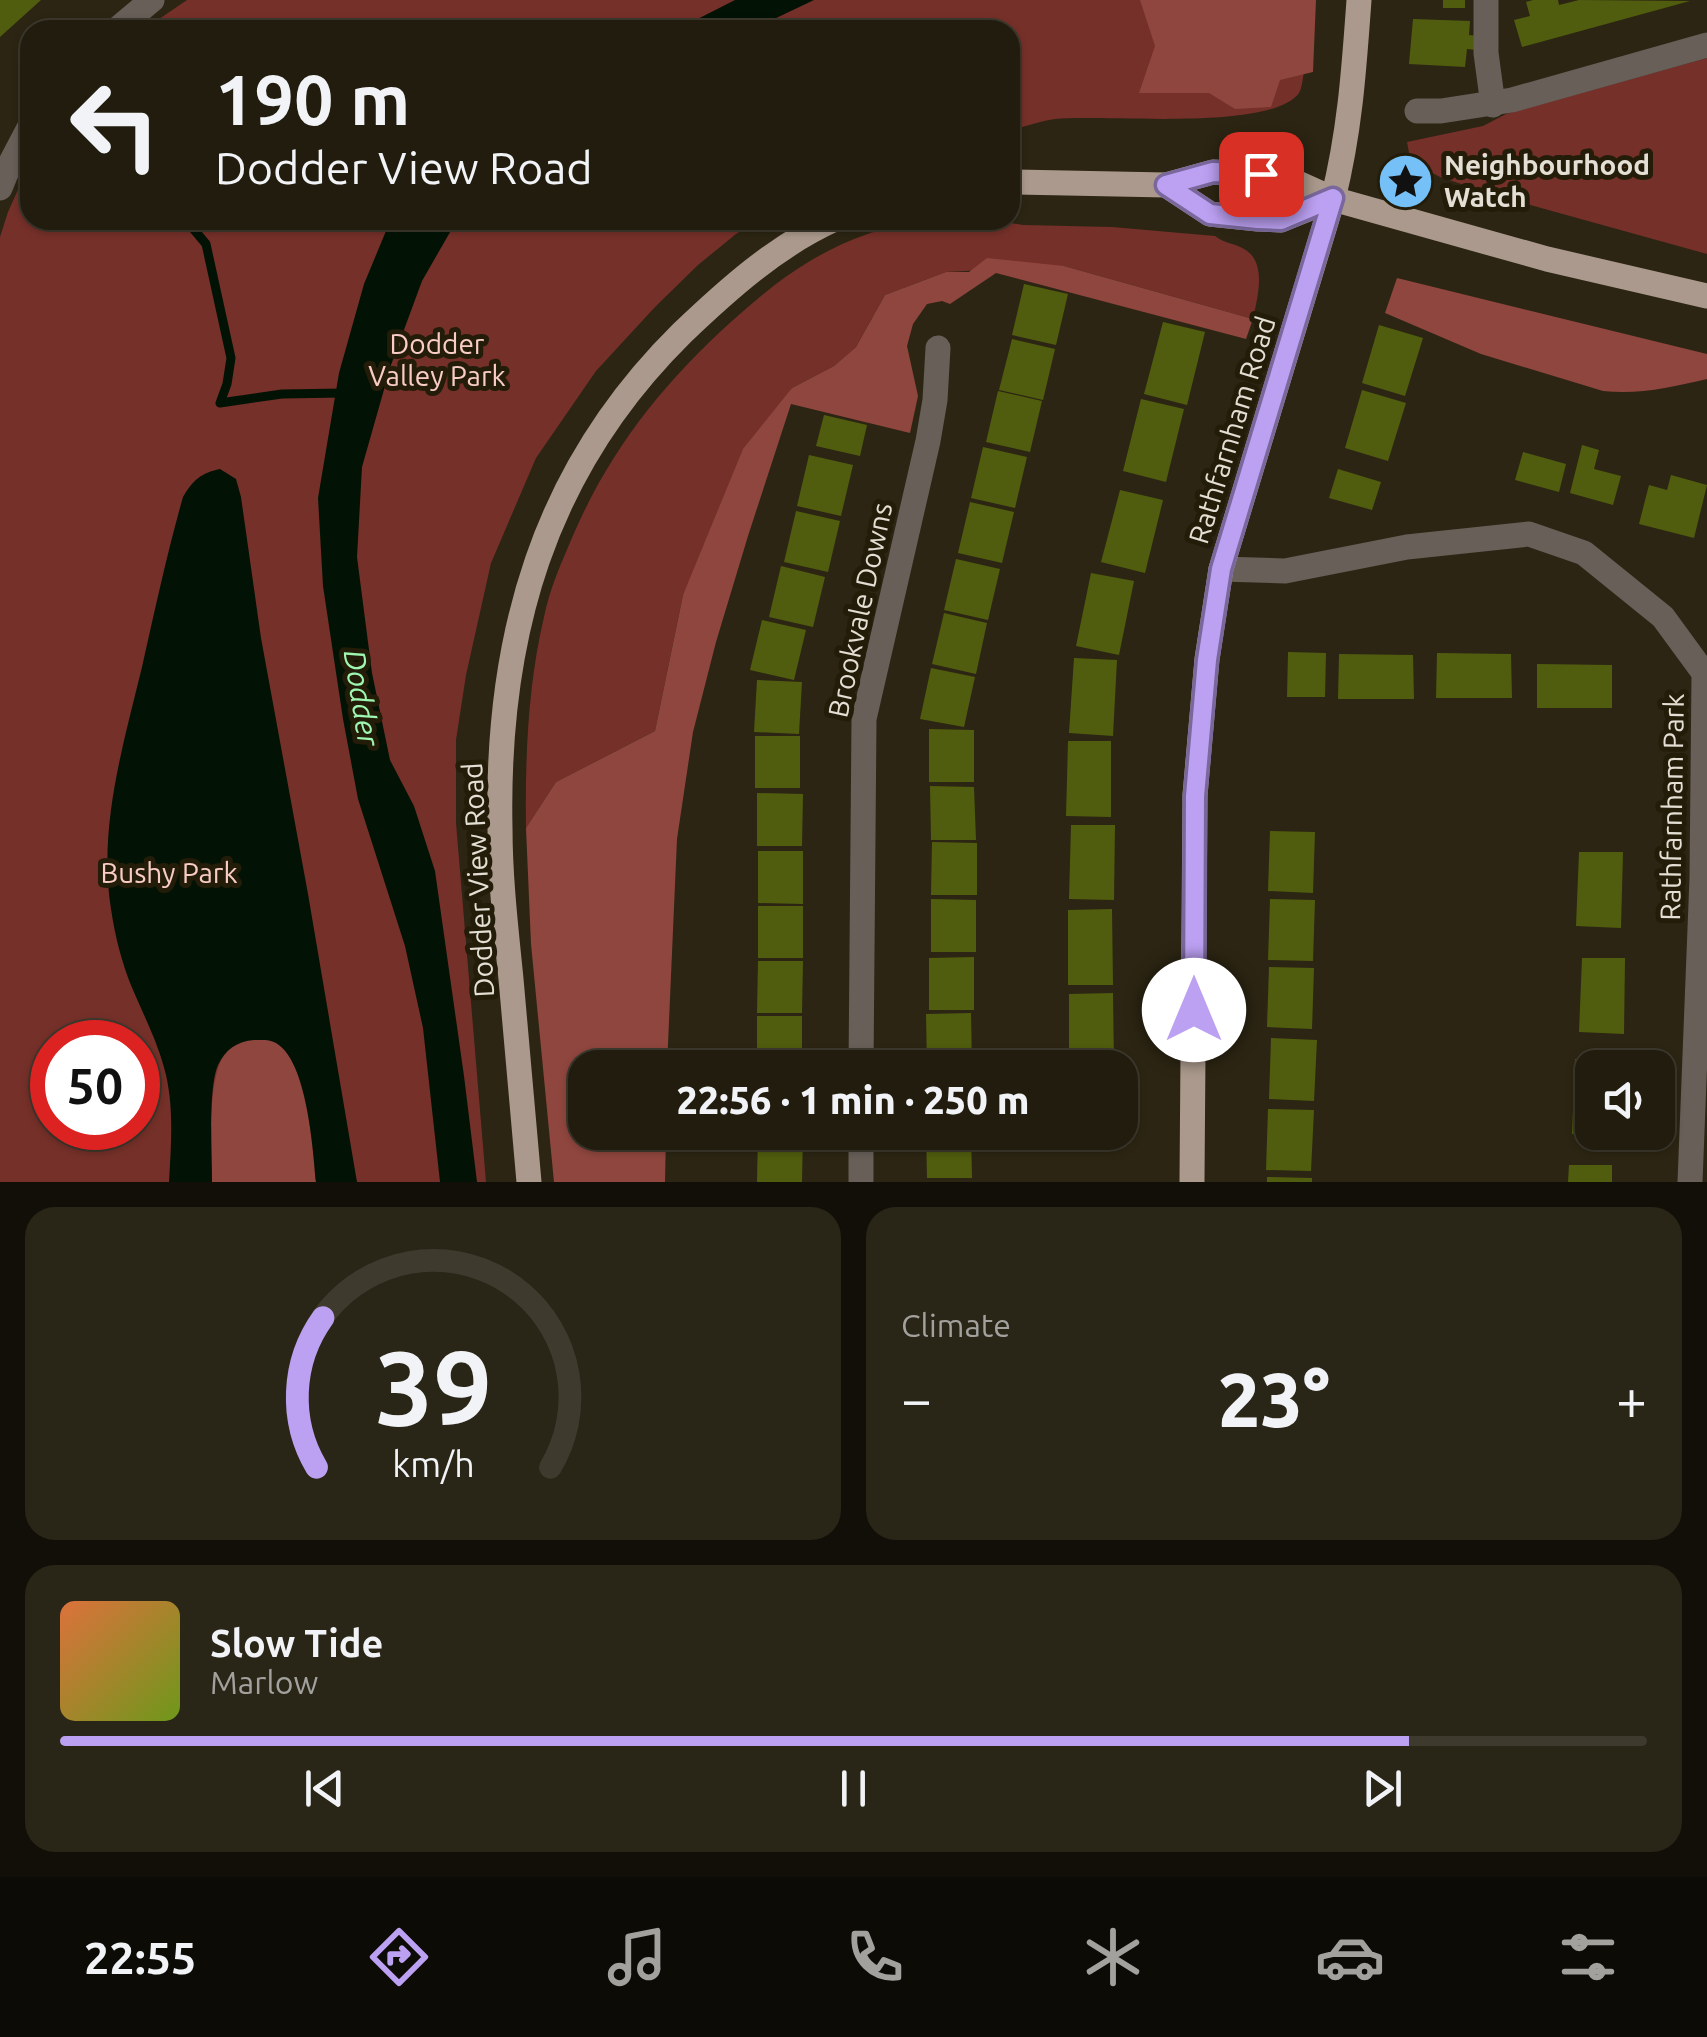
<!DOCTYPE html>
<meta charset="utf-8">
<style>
body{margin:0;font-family:Ubuntu,sans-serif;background:#292517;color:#f1f3f6;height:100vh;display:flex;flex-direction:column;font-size:38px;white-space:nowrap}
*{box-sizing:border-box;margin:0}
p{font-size:32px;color:#a2a19e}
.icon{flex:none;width:55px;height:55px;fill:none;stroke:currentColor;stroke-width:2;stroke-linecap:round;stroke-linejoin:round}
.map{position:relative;height:1182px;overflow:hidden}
.drawer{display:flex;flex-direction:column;gap:25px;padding:25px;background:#120f08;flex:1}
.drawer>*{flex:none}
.top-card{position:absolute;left:20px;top:20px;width:1000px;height:210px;border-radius:30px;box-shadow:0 2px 8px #0004,0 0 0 2px #3e3a2e;background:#211c0e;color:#f1f3f6;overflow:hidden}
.controls{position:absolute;left:1575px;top:1050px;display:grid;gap:20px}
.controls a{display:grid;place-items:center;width:100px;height:100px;border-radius:20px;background:#211c0e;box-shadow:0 2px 8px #0004,0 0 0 2px #3e3a2e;font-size:50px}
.speed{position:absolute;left:30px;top:1020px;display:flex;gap:20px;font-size:50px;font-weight:700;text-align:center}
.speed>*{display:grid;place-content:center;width:130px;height:130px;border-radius:50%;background:#211c0e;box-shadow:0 2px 8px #0004,0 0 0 2px #3e3a2e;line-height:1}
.speed .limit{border:15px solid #d22;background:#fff;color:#111}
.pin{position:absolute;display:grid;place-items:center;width:85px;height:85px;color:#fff;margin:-42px;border-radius:20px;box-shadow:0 5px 15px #0006}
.me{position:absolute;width:110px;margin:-55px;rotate:0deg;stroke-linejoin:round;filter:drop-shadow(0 0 8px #0008)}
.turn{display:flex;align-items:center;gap:35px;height:210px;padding:0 30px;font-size:45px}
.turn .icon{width:130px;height:130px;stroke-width:2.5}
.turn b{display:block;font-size:70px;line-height:85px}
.big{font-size:75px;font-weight:800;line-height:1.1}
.drawer .tile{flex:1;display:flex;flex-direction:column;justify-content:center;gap:15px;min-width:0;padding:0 35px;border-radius:30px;background:#292517}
.drawer .dial{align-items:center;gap:0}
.dial svg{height:260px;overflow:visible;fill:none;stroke:#3e3a2e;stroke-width:7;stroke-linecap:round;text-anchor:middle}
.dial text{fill:#f1f3f6;stroke:none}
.song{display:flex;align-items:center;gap:30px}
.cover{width:120px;height:120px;border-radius:15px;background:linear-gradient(135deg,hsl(20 70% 55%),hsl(80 70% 35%))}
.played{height:10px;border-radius:5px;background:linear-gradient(90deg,#bca0f2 85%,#3e3a2e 85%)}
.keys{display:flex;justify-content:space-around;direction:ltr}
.heat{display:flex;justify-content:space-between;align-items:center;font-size:55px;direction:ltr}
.drawer .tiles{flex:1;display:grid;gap:25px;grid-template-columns:1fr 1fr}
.tile:last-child{grid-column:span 2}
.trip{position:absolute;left:568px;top:1050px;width:570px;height:100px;border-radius:30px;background:#211c0e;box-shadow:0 2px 8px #0004,0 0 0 2px #3e3a2e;font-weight:800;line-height:100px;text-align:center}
.tabs{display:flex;height:160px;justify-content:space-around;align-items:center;background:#0d0b06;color:#a2a19e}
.tabs .icon{width:70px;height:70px}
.tabs .current{color:#bca0f2}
.tabs b{font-size:45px;color:#f1f3f6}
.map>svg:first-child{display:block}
.green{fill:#753029;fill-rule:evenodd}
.forest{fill:#8f463e}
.water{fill:#021305}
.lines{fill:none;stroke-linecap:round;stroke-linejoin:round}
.stream{stroke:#021305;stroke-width:9}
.building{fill:#505d0e}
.minor{stroke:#685f59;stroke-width:25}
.major{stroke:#aa998c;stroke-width:25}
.route-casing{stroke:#7a689d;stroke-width:25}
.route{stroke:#bca0f2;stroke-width:18}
.labels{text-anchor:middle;stroke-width:10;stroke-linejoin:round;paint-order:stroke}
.poi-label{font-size:28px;font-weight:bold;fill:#e4dfd4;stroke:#231c09;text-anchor:start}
.park-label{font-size:28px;fill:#f9cdc6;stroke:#231c09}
.street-label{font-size:28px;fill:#e4dfd4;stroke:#231c09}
.water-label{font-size:30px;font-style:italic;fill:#9ef7b0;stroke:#231c09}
</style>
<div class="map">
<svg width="1707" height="1182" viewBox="0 0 1707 1182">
<rect width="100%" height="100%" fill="#2c2513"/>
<!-- green -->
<g class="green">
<path d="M187 0H1306C1305 18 1307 81 1299 93 1270 132 1105 114 1055 119 1040 121 1025 127 1010 130V30H143Z"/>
<path d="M1707 58V254L1498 196 1440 177 1416 164 1410 158 1407 142 1483 126 1506 114Z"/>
<path d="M30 163V220H758L736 234 698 265 655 307 596 371 536 458 491 563 466 675 456 740V823L486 1182H0V237L8 212ZM52 1042H138V1128H52Z"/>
<path d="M915 220H993L1023 225 1112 227 1215 236C1225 244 1234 243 1244 249 1268 262 1257 299 1253 319L1064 266 946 272 885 295 856 347 834 366 792 388 683 595 655 731 556 782 526 828C525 758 528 684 544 617 549 592 559 568 569 545 606 455 660 386 732 321 757 299 781 278 810 261 843 241 878 229 915 220Z"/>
</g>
<!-- forest -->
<g class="forest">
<path d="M1140 0H1316L1313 72 1280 80 1271 107 1235 109 1209 93H1139L1155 46Z"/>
<path d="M987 258 1064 266 1253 319 1246 339 996 273 950 304 942 301 927 304 913 324 907 346 918 396 910 433 791 404 748 536 716 642 693 732 677 839 667 1067 585 1068V1132L666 1133 665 1182H554L531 944 526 828 556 782 655 731 683 595 743 449 792 388 834 366 856 347 885 295 946 272H969Z"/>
<path d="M1397 278 1707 354V379C1672 387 1639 395 1603 391L1481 354 1385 313Z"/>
<path d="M247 1040C254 1040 265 1038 271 1040 307 1050 313 1151 316 1182H212C212 1149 206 1078 226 1052 231 1046 239 1044 247 1040Z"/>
</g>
<!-- water -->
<g class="water">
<path d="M735 0H814L751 30H676Z"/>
<path d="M397 220H457L422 281 391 365 362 467 357 557 372 673 390 760 414 806 435 871 464 1076 477 1182H440L423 1028 405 946 358 799 343 719 323 586 318 498 339 373 364 284 386 231Z"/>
<path d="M220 469 236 479 241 497 261 638 308 894 357 1182H316C313 1148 307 1061 276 1043 269 1039 262 1040 254 1040 237 1041 225 1050 218 1065 208 1088 212 1154 212 1182H169C171 1147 174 1110 166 1075 159 1045 145 1018 133 990 122 964 115 936 111 909 98 827 123 746 142 667 155 610 167 553 183 497 193 480 201 473 220 469Z"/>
</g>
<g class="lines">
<!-- stream -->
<path class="stream" d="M186 220 206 244 231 358 227 384 220 403 282 394 343 393"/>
</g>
<!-- building -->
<g class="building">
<path d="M0 0H41L0 37Z"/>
<rect x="1443" y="0" width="22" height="8"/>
<path d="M1533 0H1558L1559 5 1579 0 1690 1 1522 47 1514 20 1530 16 1526 2Z"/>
<path d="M1413 19 1470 21 1469 35 1478 36 1477 50 1467 49 1465 67 1409 64Z"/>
<path d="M1024 284 1068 294 1056 345 1012 335Z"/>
<path d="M1163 322 1205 332 1187 405 1144 394Z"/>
<path d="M1379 325 1423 338 1405 396 1362 383Z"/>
<path d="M1012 339 1055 349 1043 400 999 390Z"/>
<path d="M1362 390 1406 403 1388 461 1345 448Z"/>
<path d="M998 391 1042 401 1030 452 986 442Z"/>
<path d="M1141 399 1184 409 1166 482 1123 471Z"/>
<path d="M824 415 867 425 860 456 816 446Z"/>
<path d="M1582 445 1599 450 1594 469 1621 476 1613 505 1570 493Z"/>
<path d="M983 447 1027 457 1015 508 971 498Z"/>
<path d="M1523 452 1566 464 1559 492 1515 480Z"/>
<path d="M809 455 853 465 841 516 797 506Z"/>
<path d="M1338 469 1381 482 1372 510 1329 498Z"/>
<path d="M1671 475 1707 485 1694 538 1639 524 1649 485 1667 490Z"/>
<path d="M1120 490 1163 500 1145 573 1101 562Z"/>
<path d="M970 502 1014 512 1002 563 958 553Z"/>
<path d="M796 511 840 521 828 572 784 562Z"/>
<path d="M956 559 1000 569 988 620 944 610Z"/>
<path d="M781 566 825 577 813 627 769 617Z"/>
<path d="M1091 573 1134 581 1119 655 1076 646Z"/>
<path d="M944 613 987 623 976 674 932 664Z"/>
<path d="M762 620 806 630 794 680 750 670Z"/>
<path d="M1288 652 1326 653 1325 697H1287Z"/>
<path d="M1437 653 1511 654 1512 698H1436Z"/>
<path d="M1339 654 1413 655 1414 699H1338Z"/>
<path d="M1074 658 1117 660 1113 736 1069 733Z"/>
<path d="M1537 664 1612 665V708H1537Z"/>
<path d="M931 668 975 677 964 727 920 719Z"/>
<path d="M757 680 802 682 799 734 754 732Z"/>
<path d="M929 729 974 730V782H929Z"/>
<rect x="755" y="736" width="45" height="52"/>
<path d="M1068 741H1111V817L1066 816Z"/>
<path d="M930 786 974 787 976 840H931Z"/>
<path d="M757 793 803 794 802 846H757Z"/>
<path d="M1071 825H1115L1114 900 1069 899Z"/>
<path d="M1270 831 1315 832 1313 893 1268 891Z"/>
<path d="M932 842 977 843V895H931Z"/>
<path d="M758 851H803V904L758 903Z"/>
<path d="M1579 852H1623L1621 928 1576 926Z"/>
<path d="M931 899 976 900V952H931Z"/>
<path d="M1270 899 1315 900 1313 961 1268 960Z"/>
<rect x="758" y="906" width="45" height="52"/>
<path d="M1112 909 1113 985H1068V910Z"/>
<path d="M974 957V1010H929V958Z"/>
<path d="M1582 958H1625L1624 1034 1579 1032Z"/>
<path d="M758 961H803L802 1013H757Z"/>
<path d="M1269 967 1314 968 1312 1029 1267 1027Z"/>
<path d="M1113 993 1114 1068H1069V994Z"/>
<path d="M971 1013 972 1066H927L926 1014Z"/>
<rect x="757" y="1016" width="45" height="52"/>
<path d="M1271 1038 1317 1040 1314 1101 1269 1099Z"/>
<path d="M1575 1059H1618V1068H1592V1134H1572Z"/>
<path d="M1268 1109 1314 1110 1311 1171 1266 1170Z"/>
<path d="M758 1132H803L802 1182H757Z"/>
<path d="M926 1132H971L972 1178H927Z"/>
<rect x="1072" y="1132" width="44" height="19"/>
<path d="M1569 1165H1612V1182H1568Z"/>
<path d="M1267 1177 1312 1178V1182H1267Z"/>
</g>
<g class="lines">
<!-- minor -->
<g class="minor">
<path d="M1486 0V53L1493 105"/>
<path d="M116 30 152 0"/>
<path d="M1417 111H1441L1512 100 1707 45"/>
<path d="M0 188 9 166 30 126"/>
<path d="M1221 569 1285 571 1407 547 1529 534 1584 553 1663 617 1704 673 1702 878 1690 1182"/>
<path d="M861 1068 864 719 928 441 935 400 938 348"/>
<path d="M861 1182V1132"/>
</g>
<!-- major -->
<g class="major">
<path d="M1010 182 1166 185 1213 172 1282 176 1333 199 1547 259 1707 296"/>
<path d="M1166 185 1210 214 1258 219 1281 220 1333 199"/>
<path d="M529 1182C523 1114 517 1047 511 979 506 929 500 878 500 828 496 637 543 470 682 333 727 290 776 246 833 220"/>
<path d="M1192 1182 1195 795 1207 659 1221 569 1333 199C1350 131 1354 69 1359 0"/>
</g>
</g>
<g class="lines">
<defs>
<path id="route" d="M1194 1010 1195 796 1207 660 1221 569 1333 198 1281 220 1258 219 1210 214 1166 185 1213 172 1261 174"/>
</defs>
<!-- route casing -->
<use href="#route" class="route-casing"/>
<!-- route -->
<use href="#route" class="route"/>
</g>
<!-- icons -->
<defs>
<symbol id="sight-disc" viewBox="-11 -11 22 22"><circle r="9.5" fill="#75c0f6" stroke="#231c09"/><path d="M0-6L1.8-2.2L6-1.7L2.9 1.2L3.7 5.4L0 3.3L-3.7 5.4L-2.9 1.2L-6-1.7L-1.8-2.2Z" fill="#111"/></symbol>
</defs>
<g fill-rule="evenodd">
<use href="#sight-disc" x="1374" y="150" width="63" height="63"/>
</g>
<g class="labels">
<!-- poi labels -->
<g class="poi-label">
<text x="1444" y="175">Neighbourhood<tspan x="1444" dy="32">Watch</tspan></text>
</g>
<!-- park labels -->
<g class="park-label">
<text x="437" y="354">Dodder<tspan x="437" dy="32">Valley Park</tspan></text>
<text x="169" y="883">Bushy Park</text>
</g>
<!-- street labels -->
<g class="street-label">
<text transform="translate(1232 430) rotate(-73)" y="10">Rathfarnham Road</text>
<text transform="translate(860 610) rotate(-78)" y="10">Brookvale Downs</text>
<text transform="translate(1672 807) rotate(-89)" y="10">Rathfarnham Park</text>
<text transform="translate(478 880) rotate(-93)" y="10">Dodder View Road</text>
</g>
<!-- water labels -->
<g class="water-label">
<text transform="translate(361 698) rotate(81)" y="10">Dodder</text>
</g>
</g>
</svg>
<div class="controls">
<a><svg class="icon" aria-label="sound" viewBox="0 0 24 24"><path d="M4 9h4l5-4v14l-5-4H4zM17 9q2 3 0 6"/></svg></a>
</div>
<div class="speed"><div class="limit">50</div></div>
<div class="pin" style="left:1261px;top:174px;background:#d93025"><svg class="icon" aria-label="arrive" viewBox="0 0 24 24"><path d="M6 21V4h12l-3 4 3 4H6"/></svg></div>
<svg class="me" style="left:1194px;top:1010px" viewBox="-20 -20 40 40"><circle r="19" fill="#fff"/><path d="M0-13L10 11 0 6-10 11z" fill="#bca0f2"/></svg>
<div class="trip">22:56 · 1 min · 250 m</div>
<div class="top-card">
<div class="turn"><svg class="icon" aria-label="left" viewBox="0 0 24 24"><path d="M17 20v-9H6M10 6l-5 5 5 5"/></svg><div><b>190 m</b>Dodder View Road</div></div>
</div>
</div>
<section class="drawer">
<div class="tiles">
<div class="tile dial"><svg viewBox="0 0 100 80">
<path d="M14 69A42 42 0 1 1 86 69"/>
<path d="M14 69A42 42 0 0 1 16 23" stroke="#bca0f2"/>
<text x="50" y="56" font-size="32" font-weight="700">39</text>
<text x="50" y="72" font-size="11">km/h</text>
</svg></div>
<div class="tile"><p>Climate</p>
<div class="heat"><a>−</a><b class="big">23°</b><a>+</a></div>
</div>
<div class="tile">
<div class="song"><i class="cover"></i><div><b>Slow Tide</b><p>Marlow</p></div></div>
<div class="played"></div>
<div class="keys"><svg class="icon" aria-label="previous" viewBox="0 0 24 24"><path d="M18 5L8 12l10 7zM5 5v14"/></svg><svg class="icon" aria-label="pause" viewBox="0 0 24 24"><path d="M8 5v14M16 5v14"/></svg><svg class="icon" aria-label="next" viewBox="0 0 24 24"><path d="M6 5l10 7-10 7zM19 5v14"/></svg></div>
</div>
</div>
</section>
<nav class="tabs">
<b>22:55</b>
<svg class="icon current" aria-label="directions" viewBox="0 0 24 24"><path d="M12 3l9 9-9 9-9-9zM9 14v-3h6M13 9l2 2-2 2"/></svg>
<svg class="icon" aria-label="music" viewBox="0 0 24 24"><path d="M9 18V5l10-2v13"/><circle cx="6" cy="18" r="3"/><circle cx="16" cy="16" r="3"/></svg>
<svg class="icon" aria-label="phone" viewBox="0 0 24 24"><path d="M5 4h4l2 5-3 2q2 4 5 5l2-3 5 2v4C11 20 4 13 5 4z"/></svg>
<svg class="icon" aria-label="climate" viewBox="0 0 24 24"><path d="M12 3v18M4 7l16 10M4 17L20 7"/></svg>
<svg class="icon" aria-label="car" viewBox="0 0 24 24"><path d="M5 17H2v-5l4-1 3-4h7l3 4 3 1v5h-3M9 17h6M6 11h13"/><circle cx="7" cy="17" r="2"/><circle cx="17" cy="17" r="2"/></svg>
<svg class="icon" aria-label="filters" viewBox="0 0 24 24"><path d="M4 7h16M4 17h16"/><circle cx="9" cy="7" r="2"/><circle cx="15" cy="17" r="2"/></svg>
</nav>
